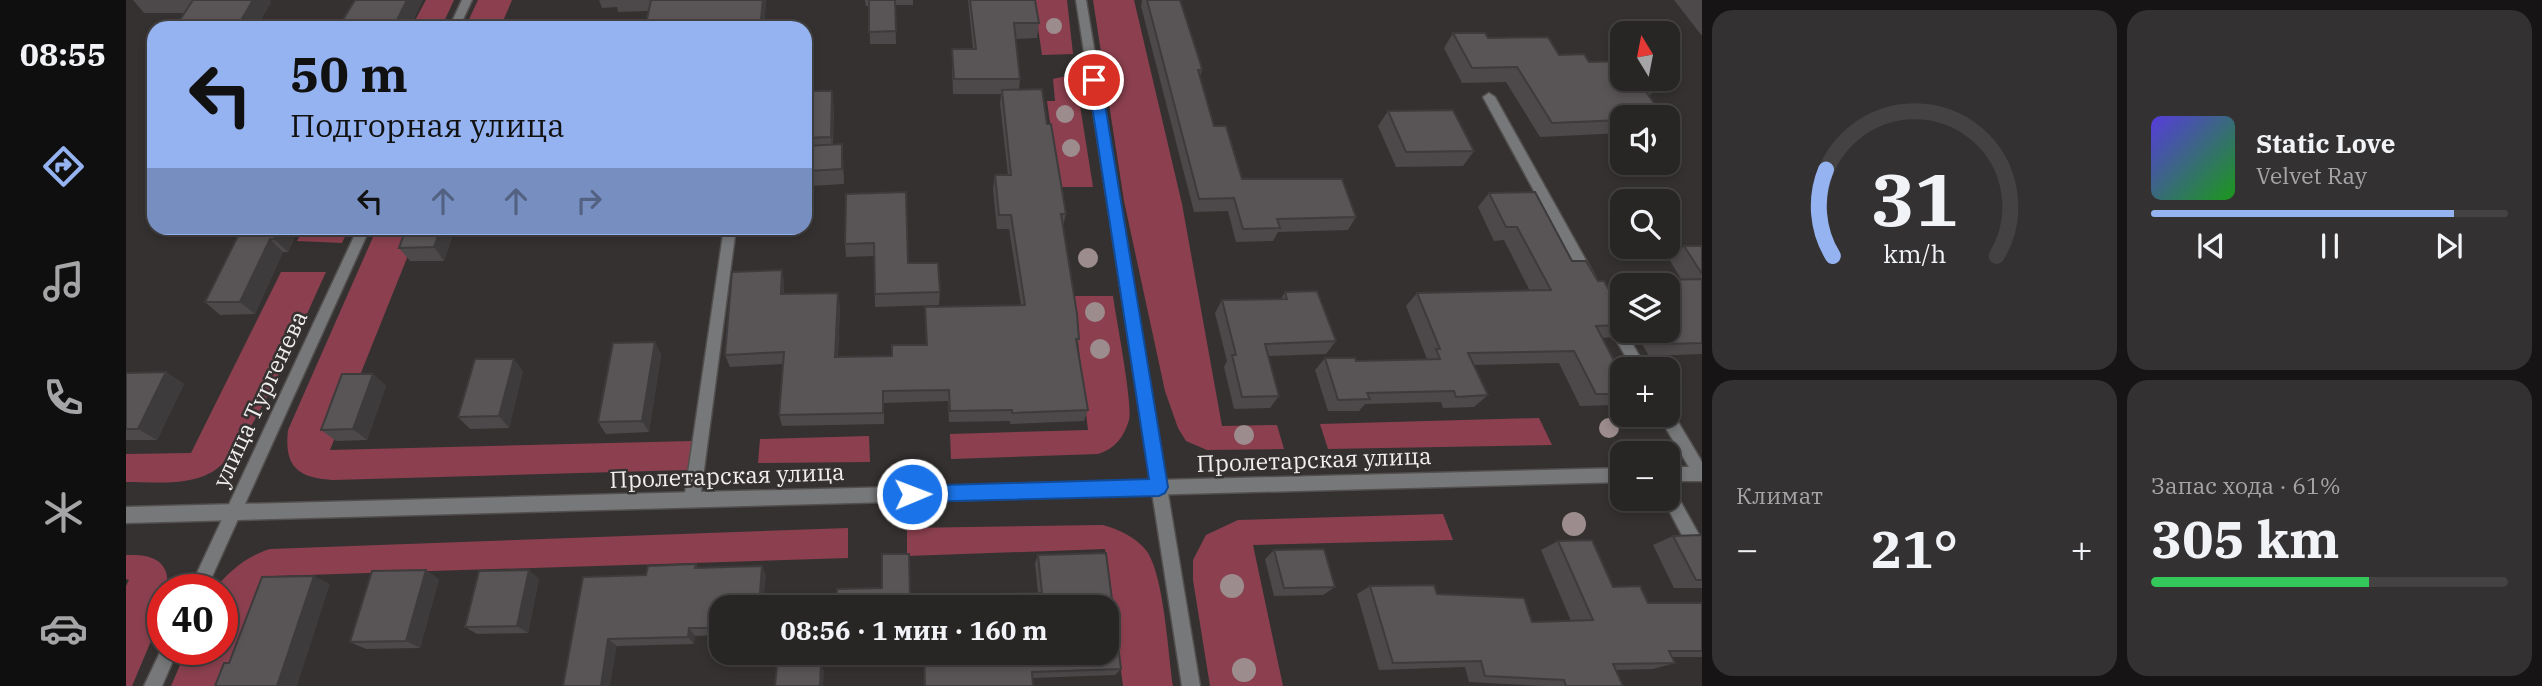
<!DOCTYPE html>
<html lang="ru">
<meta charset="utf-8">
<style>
body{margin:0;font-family:"IBM Plex Serif",serif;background:#343132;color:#f1f3f6;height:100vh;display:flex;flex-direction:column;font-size:26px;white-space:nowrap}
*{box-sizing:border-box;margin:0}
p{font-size:23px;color:#a5a5a7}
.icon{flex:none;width:38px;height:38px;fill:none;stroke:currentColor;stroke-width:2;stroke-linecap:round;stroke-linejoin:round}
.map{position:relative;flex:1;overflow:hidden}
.drawer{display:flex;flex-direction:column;gap:10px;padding:10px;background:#161414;width:840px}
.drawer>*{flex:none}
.top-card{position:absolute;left:21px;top:21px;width:665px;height:214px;border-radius:21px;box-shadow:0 4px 10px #0003,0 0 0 2px #444242;background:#95b2f1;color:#111;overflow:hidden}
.needle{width:46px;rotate:350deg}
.fabs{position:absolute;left:1484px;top:21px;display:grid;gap:14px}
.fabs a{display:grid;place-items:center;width:70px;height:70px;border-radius:14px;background:#282525;box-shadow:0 4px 10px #0003,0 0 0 2px #444242;font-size:35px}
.speed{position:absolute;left:21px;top:574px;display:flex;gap:14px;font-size:35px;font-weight:700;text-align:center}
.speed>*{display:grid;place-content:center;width:91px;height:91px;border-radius:50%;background:#282525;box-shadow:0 4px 10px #0003,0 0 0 2px #444242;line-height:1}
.speed .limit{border:10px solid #d22;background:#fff;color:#111}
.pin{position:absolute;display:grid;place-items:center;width:60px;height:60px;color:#fff;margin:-30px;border:4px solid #fff;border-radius:50%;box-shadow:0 2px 7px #0007}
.me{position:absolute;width:77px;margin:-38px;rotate:89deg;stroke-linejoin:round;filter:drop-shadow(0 0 5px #0008)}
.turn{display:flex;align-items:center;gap:24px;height:147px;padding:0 28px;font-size:32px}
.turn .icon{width:91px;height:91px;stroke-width:2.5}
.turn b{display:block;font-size:49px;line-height:60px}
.lanes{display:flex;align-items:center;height:66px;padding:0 28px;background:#0003;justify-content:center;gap:35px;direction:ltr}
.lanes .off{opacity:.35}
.big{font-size:52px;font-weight:700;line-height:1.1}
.drawer .card{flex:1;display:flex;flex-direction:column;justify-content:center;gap:10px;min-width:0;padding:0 24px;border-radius:21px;background:#343132}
.drawer .dial{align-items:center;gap:0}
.dial svg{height:182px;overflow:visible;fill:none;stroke:#444242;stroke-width:7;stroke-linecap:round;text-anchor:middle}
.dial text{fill:#f1f3f6;stroke:none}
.song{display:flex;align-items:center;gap:21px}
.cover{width:84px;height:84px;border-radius:10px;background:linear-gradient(135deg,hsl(250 70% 55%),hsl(120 70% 35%))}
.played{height:7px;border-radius:4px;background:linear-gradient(90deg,#95b2f1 85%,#444242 85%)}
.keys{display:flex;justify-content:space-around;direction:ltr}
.heat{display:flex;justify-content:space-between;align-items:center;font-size:38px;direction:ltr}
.charge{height:10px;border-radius:5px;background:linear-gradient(90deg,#34c759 61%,#444242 0)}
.drawer .tiles{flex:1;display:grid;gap:10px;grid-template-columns:repeat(2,1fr)}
.trip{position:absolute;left:583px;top:595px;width:410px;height:70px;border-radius:21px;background:#282525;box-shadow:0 4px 10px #0003,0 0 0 2px #444242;font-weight:700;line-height:70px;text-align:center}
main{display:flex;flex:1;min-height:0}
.tab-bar{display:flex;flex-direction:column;width:126px;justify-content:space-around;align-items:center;background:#100f0f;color:#a5a5a7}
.tab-bar .icon{width:49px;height:49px}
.tab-bar .selected{color:#95b2f1}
.tab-bar b{font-size:32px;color:#f1f3f6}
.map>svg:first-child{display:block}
.green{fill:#8c404f}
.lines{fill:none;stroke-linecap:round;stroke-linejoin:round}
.service-casing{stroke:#534f4f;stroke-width:3}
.minor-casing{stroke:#534f4f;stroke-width:3}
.tertiary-casing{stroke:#534f4f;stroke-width:3}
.service{fill:#767879;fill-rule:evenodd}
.minor{fill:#767879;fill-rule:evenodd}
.tertiary{fill:#767879;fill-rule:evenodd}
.tree{fill:#9c8c8d}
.wall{fill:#4d4849}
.shaded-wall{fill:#3e3b3c}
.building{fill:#595455;stroke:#3e3b3c;stroke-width:2}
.route{fill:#1a73e8;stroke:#114b97;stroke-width:2}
.labels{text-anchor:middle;stroke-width:5;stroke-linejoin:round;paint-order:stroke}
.street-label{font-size:23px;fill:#f0eeee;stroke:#353131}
</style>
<main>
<nav class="tab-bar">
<b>08:55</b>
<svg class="icon selected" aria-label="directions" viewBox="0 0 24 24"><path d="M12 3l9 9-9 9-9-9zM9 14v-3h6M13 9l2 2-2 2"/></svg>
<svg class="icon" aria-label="music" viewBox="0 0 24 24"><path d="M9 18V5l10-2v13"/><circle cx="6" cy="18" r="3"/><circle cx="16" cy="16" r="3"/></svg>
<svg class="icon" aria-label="phone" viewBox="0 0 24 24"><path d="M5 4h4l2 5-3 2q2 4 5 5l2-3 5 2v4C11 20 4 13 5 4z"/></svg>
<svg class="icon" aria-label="climate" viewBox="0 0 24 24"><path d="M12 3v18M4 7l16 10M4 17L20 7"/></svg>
<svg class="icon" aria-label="car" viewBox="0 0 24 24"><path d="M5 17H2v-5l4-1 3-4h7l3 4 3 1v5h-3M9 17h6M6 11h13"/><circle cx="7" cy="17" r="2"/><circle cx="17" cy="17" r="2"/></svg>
</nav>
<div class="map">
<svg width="1576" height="686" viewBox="0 0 1576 686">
<rect width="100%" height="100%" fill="#353131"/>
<!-- green -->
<g class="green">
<path d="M300 0H328L315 28H285Z"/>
<path d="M352 0H386L374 28H339Z"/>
<path d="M908 0H941L947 54 916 55Z"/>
<path d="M967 0H1008L1056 204 1096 426 1151 425 1158 449 1081 450 1060 441 1052 428 1039 391 998 201Z"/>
<path d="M949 74 967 187H933L921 101H929L927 79Z"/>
<path d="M178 228H223L216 243 171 241Z"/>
<path d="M251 228H293L204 450 567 441 562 470 207 480C171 478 158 466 162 430Z"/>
<path d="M155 272H200C179 316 124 454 84 473 60 486 27 482 0 482V454L65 453Z"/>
<path d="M947 296H987C990 318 1007 405 1003 420 998 437 989 449 972 454L825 459 824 434 962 430Z"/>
<path d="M1413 418 1426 445 1202 449 1194 424Z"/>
<path d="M743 436 744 462 632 463 634 439Z"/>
<path d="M1317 514 1327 540 1127 545 1157 686H1084L1067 580V560L1080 535 1112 520Z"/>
<path d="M977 525C992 529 1009 537 1019 549 1038 571 1042 654 1047 686H997L979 549 781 556V528Z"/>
<path d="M722 528V558L148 576 103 686H45L61 649H96V590H88C103 571 121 556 144 549Z"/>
<path d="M0 555C26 554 45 560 41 590H37L36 615 6 686H0V586L3 580 0 579Z"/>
</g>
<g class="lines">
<defs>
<g id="service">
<path d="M1363 93 1369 97 1467 273 1469 277 1467 281H1457L1357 97Z"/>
<path d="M598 228H610L574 500 572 505 566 507 560 505 558 500Z"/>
<path d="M1483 310 1488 312 1496 326V331H1499L1521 369H1507L1476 316 1478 312Z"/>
<path d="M1542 409 1545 410 1576 462V481L1570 479 1535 420 1533 415H1542Z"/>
<path d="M1542 486 1547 488 1576 540V564L1570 562 1537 499H1542Z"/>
</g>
<g id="minor">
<path d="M336 0H346L333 28H323Z"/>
<path d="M950 0H960L1074 686H1056Z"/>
<path d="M232 228H244L80 590H63Z"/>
<path d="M37 646V649H52L36 686H18Z"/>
</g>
<g id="tertiary">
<rect x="1542" y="467" width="34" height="14"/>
<path d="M1496 468V482L0 523V507Z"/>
</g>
</defs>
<!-- service casing -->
<use href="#service" class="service-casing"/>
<!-- minor casing -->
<use href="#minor" class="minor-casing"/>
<!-- tertiary casing -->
<use href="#tertiary" class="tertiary-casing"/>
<!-- service -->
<use href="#service" class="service"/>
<!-- minor -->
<use href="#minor" class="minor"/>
<!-- tertiary -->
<use href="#tertiary" class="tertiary"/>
</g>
<!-- trees -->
<g class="tree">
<circle cx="928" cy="26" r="8"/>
<circle cx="939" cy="114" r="9"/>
<circle cx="945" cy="148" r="9"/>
<circle cx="962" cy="258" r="10"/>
<circle cx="969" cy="312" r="10"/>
<circle cx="974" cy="349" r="10"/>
<circle cx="1483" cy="428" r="10"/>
<circle cx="1118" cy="435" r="10"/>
<circle cx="1448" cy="524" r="12"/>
<circle cx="1106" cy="586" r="12"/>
<circle cx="1118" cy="670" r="12"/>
</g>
<!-- wall -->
<g class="wall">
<path d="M7 0H143L145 2 130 28H56L52 23 59 13H18Z"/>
<path d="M473 0H640L638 28H519L522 11 492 12 491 7 476 8Z"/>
<path d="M739 0H787V5H769L770 44H744L743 6H740Z"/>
<path d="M842 0H909L913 23 911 38 890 39 894 79 893 90 921 124 940 214 937 226 953 339 951 346 962 410 958 421 884 424V421L823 422 822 401 758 403V424L656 426 653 415 657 364 604 367 599 355 656 270 658 283V294L714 306 712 357 766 356 800 345 799 307 895 305 883 229H871L867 189 869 175H882L874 104 875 94H827L826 64V49H847Z"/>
<path d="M1016 0H1054L1076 70 1074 76 1088 126 1116 179 1230 217 1222 230 1152 232 1147 241 1110 242 1102 211 1068 212 1015 6Z"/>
<path d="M1548 0H1576V36Z"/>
<path d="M1327 33 1362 38 1463 62 1530 89 1523 96 1496 117V133L1414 137 1380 82 1336 83 1318 48Z"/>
<path d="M679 91 708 106 707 144 717 158 718 184 684 186 682 171 681 152 679 153Z"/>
<path d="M1262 111 1348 151 1337 166 1270 167 1252 126Z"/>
<path d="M1363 193 1484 292 1497 281 1555 279 1543 259 1558 246H1576V354L1523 356 1512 337H1506L1501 331H1542V285H1496V330L1487 337 1476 338 1496 376V400L1488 405 1454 406 1433 363 1348 365 1362 395 1348 407 1317 408 1315 402 1239 404 1233 411H1202L1189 370 1199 358 1230 361 1301 359 1280 306 1291 293 1404 291 1378 240 1368 241 1352 207Z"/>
<path d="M720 194 782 263 814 292 813 305 749 307 748 256 720 257 719 244Z"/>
<path d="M116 228H173L162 252H157L129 314 94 315 79 302Z"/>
<path d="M280 228H399L397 233 327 234 318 261H284L273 248Z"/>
<path d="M1159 292 1210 341 1200 354 1142 356 1153 396 1144 408 1108 409 1098 367 1101 361 1089 313 1096 300 1155 299Z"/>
<path d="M529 342 535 355 523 432 480 434 472 422Z"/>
<path d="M397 371 383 428 344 429 332 417Z"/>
<path d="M40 372 58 384 31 440H0V373Z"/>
<path d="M247 374 260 386 241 440 210 441 195 430Z"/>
<path d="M1576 535V588H1548L1527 545 1547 536Z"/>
<path d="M1432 541 1487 587 1522 603H1576V657H1546L1549 663 1527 669 1490 670 1497 686H1419L1343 682 1339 667 1253 670 1231 594 1244 586 1311 594 1406 622 1445 621 1415 550Z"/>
<path d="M1148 550 1209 587 1197 595 1148 596 1139 559Z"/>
<path d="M912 555 995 669 989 675 906 678 798 686 980 653 711 607 784 596 912 593 909 563Z"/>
<path d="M570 564 572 568 640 575 595 607V635L569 636 568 644 491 646 437 686 520 575Z"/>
<path d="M313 579 294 648 240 649 224 642Z"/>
<path d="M413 579 402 633 351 634 339 627Z"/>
<path d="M709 653H750V659L712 660Z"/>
</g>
<!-- shaded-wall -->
<g class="shaded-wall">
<path d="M127 0H143L145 2 130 28H119L114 22Z"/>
<path d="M281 0H297L284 28H267Z"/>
<path d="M637 0H640L638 28H634Z"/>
<path d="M706 91 708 106 706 152 705 137Z"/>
<path d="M154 228H173L162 252 148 239Z"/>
<path d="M315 228H323L327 234 318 261 308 247Z"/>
<path d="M144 239 157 252 129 314 114 302Z"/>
<path d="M656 270 658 283 657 307 655 294Z"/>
<path d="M712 293 714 306 711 369 709 357Z"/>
<path d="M529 342 535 355 523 432 516 421Z"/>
<path d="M388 359 397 371 383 428 373 416Z"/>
<path d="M40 372 58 384 31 440 12 429Z"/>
<path d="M247 374 260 386 241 440 227 429Z"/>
<path d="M636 566 640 575 637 607H633Z"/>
<path d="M300 570 313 579 294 648 280 641Z"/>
<path d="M403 570 413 579 402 633 391 626Z"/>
<path d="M188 576 204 584 171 686H151Z"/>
<path d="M563 628 569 636 568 644 562 637Z"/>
<path d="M482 639 491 646 484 686H475Z"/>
<path d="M695 664 698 671 697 686H694Z"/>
</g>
<!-- building -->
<g class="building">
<path d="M67 0H127L114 22 52 23Z"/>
<path d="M229 0H281L267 28H212Z"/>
<path d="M525 0H637L634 28H519Z"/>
<path d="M743 0H769L770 31 743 32Z"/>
<path d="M844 0H909L913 23H888L894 79H828L826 49H850Z"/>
<path d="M1021 0H1054L1074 62 1076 70H1072L1088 126H1100L1116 179H1216L1230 217 1151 219 1154 228 1117 229 1108 198 1073 199Z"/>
<path d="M1327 33H1359L1362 38 1422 37 1433 55 1458 54 1463 62 1496 61V79H1523L1530 89H1518L1538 117H1496V120L1426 123 1391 67 1346 68Z"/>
<path d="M916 89 921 124H925L940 214H935L951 314 953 339H950L962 410 886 413V410L824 411 823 390 757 391V413L653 415 658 352 599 355 606 272 656 270 655 294 712 293 709 357 766 356V345H801L799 307 899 305 885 215H873L869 175H885L876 90Z"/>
<path d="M679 91H706L705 137 679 138Z"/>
<path d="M1327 110 1348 151 1280 152 1262 111Z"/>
<path d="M716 144V169L682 171 681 146Z"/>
<path d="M780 192 782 263H812L814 292 749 294 748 243 719 244 720 194Z"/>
<path d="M1409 192 1446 261H1460L1472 281H1478L1496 313V325L1470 326 1496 376V394H1470L1448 351 1342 353 1362 395 1330 397 1328 391 1241 393 1244 399 1212 400 1199 358H1229L1230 361 1314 359 1310 349H1314L1291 293 1425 290 1391 227H1380L1363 193Z"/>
<path d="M116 228H154L148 239H144L114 302H79Z"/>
<path d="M280 228H315L308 247 273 248Z"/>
<path d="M1558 246H1576V274Z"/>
<path d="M1576 279V343L1540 344 1532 331H1542V285H1500L1497 281Z"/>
<path d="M1191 291 1210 341 1139 344 1153 396 1116 397 1106 355H1110L1096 300 1161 299 1159 292Z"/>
<path d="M529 342 516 421 472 422 487 343Z"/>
<path d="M349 359H388L373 416 332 417Z"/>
<path d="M40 372 12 429H0V373Z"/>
<path d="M216 374H247L227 429 195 430Z"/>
<path d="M1576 535V580H1570L1547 536Z"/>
<path d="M1466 540 1487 587 1514 586 1522 603H1576V651H1543L1549 663 1487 664 1497 686H1440L1438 680 1359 676 1355 661 1267 663 1244 586 1308 585 1311 594 1398 598 1406 622 1467 620 1432 541Z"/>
<path d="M1198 549 1209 587 1158 588 1148 550Z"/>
<path d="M980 553 995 669 906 672 907 686H799L798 653H980V607H711V589L756 588V554H783L784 596 916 593 912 555Z"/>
<path d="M570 564 569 568 636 566 633 607H595V628H563L562 637 482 639 475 686H437L457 577 520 575 522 566Z"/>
<path d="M300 570 280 641 224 642 246 571Z"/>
<path d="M403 570 391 626 339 627 353 571Z"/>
<path d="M188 576 151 686H89L98 663H103L136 577Z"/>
<path d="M695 664 694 686H649L651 665Z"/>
</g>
<!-- route -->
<path class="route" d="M968 76 975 80 1042 487 1039 493 1033 496 786 502 779 500 777 494 779 488 786 486 1023 479 962 80Z"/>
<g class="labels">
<!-- street labels -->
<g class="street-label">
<text transform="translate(134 399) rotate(-65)" y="8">улица Тургенева</text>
<text transform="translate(1188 460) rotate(-2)" y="8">Пролетарская улица</text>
<text transform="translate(601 476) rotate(-2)" y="8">Пролетарская улица</text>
</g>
</g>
</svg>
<div class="fabs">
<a><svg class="needle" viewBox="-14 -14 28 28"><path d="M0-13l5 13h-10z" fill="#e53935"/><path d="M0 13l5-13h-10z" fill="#a5a5a7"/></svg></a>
<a><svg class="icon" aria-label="sound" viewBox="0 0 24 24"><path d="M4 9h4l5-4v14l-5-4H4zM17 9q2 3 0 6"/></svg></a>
<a><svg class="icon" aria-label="search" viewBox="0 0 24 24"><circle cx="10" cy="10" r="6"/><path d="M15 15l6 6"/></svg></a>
<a><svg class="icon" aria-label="layers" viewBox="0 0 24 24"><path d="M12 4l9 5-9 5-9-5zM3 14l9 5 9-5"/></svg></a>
<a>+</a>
<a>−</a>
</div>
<div class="speed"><div class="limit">40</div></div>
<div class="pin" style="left:968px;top:80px;background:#d93025"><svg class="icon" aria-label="arrive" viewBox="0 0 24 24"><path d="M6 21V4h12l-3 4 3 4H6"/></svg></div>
<svg class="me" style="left:786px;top:494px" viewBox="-20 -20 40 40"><circle r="17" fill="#1a73e8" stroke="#fff" stroke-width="3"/><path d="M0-11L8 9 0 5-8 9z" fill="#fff"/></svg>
<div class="trip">08:56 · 1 мин · 160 m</div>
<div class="top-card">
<div class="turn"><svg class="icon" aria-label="left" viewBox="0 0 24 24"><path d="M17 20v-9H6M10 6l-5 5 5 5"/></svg><div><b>50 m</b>Подгорная улица</div></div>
<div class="lanes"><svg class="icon" aria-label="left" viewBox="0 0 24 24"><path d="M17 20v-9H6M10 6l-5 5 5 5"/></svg><svg class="icon off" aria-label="ahead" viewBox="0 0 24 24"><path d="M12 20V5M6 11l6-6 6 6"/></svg><svg class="icon off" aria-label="ahead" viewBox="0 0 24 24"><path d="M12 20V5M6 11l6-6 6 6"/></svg><svg class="icon off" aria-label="right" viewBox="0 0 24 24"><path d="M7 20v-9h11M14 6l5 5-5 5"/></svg></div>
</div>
</div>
<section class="drawer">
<div class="tiles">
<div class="card dial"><svg viewBox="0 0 100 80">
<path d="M14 69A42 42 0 1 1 86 69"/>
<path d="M14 69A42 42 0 0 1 11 31" stroke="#95b2f1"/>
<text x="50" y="56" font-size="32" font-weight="700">31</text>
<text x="50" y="72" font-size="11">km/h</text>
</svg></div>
<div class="card">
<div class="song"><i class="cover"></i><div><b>Static Love</b><p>Velvet Ray</p></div></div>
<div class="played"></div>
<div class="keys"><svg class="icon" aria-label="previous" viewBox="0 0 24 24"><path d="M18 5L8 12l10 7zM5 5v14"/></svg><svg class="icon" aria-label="pause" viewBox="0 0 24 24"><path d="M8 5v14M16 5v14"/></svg><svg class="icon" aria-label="next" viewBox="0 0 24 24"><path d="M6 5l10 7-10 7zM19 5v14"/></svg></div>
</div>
<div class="card"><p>Климат</p>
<div class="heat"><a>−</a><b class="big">21°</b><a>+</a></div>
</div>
<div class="card"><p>Запас хода · 61%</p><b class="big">305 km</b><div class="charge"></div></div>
</div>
</section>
</main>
